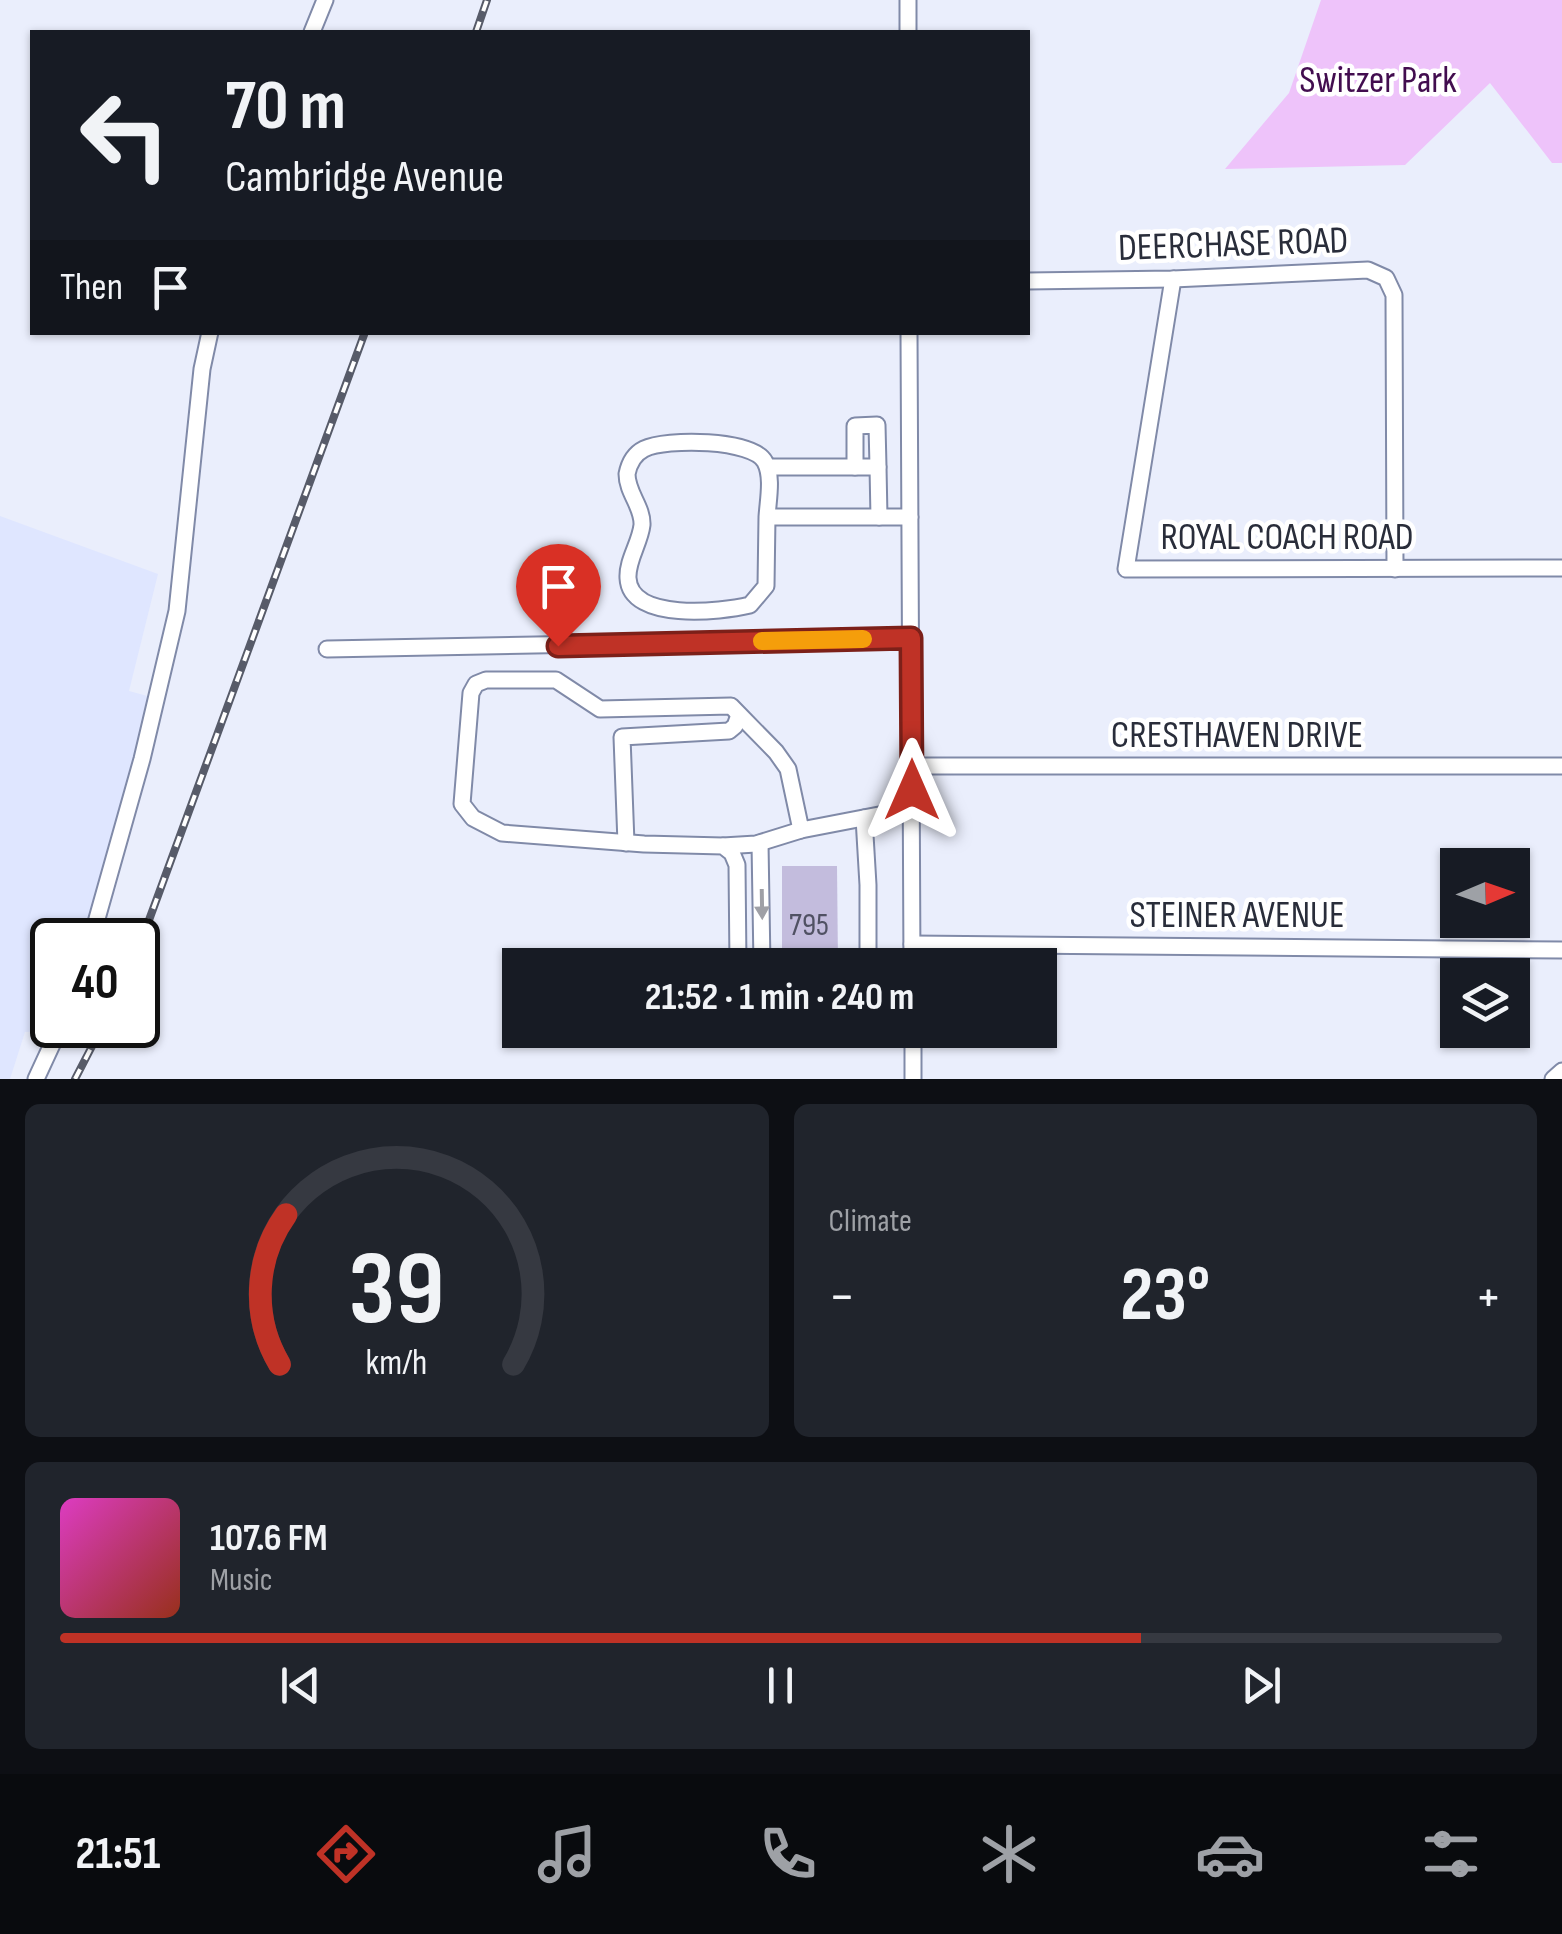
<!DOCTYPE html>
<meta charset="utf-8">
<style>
body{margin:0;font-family:"Sofia Sans Condensed",sans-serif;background:#20242c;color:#f1f3f6;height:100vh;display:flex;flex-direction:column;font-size:38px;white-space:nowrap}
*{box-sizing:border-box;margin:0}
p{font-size:32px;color:#9ea1a6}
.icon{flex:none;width:55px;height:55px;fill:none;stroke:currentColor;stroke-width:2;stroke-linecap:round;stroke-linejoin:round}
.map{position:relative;height:1079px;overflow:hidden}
.drawer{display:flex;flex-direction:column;gap:25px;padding:25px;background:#0d0f14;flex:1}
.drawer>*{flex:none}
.banner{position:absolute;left:30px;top:30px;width:1000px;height:305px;border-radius:0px;box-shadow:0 2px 8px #0004;background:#171b24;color:#f1f3f6;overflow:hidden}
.needle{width:65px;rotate:88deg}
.controls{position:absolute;left:1440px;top:848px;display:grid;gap:20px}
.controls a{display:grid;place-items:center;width:90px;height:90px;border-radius:0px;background:#171b24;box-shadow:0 2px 8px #0004;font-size:50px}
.speed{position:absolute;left:30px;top:918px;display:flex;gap:20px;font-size:50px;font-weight:700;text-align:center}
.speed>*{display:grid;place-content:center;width:130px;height:130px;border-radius:50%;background:#171b24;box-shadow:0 2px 8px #0004;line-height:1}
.speed .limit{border:5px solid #111;border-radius:15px;background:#fff;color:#111}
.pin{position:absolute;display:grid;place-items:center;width:85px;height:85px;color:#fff;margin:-102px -42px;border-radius:50% 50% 50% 0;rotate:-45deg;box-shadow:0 0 10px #0007}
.pin .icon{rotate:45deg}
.me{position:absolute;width:110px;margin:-55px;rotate:0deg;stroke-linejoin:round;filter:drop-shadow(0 0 8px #0008)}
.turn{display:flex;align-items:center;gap:35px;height:210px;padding:0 30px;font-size:45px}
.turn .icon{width:130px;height:130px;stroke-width:2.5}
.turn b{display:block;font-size:70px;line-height:85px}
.then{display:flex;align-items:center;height:95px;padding:0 30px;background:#0003;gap:20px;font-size:38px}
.big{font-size:75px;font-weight:700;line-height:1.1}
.drawer .widget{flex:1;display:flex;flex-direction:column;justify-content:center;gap:15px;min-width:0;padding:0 35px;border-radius:15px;background:#20242c}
.drawer .dial{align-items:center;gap:0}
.dial svg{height:260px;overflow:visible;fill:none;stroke:#363941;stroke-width:7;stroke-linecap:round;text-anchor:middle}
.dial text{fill:#f1f3f6;stroke:none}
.song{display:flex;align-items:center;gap:30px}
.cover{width:120px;height:120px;border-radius:15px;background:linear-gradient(135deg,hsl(310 70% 55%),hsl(10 70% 35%))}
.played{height:10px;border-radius:5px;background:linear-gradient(90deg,#bf3226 75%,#363941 75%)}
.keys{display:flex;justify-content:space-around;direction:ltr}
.heat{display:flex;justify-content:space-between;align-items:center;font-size:55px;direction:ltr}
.drawer .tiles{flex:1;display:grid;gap:25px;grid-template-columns:1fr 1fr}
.widget:last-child{grid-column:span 2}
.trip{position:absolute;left:502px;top:948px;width:555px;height:100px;border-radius:0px;background:#171b24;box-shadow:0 2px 8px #0004;font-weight:700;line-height:100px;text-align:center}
.menu{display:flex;height:160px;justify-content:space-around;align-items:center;background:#090b0e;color:#9ea1a6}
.menu .icon{width:70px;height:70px}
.menu .current{color:#bf3226}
.menu b{font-size:45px;color:#f1f3f6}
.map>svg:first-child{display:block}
.built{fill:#dfe6ff}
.green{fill:#eec3fa}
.building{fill:#c3bcdd}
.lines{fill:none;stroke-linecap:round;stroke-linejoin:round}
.minor-casing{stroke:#808aa8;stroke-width:19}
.minor{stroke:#fff;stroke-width:15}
.rail-casing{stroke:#575b69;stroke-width:8}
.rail{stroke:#fff;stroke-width:4;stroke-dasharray:11;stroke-linecap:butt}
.oneway{fill:#9fa0a6}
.route-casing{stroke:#7c2019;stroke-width:25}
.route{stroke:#bf3226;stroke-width:18}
.slow{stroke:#f59e0b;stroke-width:18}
.labels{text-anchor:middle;stroke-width:9;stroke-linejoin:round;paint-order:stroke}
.number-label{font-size:32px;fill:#505163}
.park-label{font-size:38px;fill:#420d4f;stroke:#fff}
.street-label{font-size:38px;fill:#292d3a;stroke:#fff}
</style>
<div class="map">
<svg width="1562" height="1079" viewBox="0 0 1562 1079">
<rect width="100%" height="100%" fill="#eaeefc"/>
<!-- built -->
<path class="built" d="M0 516 158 574 129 691 151 697 84 940H52V1011L42 1031 25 1032 10 1079H0Z"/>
<!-- green -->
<path class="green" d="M1321 0H1562V163H1552L1490 83 1405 165 1225 169 1289 93Z"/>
<!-- building -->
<path class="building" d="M782 866H837L838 965H782Z"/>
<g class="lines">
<defs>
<g id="minor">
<path d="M908 0V32"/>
<path d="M312 32 325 0"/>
<path d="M1173 279 1126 569 1562 568"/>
<path d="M1028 281 1173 279 1368 270 1386 278 1394 295 1395 569"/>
<path d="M909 332 912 965"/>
<path d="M768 467H878L879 517"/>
<path d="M855 467V426L877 425 878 467"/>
<path d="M767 517C768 500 773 477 765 462 753 439 666 438 644 449 634 454 629 464 627 474 627 493 643 507 642 525 640 543 627 560 628 578 630 622 721 612 750 605L766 586 767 517H910"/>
<path d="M327 649 911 638"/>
<path d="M912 766H1562"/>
<path d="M864 818 868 885V965"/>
<path d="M626 843 622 737 729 731 735 726 739 715"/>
<path d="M760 843 762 965"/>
<path d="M723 846 756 844 801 830"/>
<path d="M91 940 142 759 177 611 202 369 210 332"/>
<path d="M912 944 1562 950"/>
<path d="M738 965 737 865 732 853 723 846 644 844 502 833 473 818 462 804 471 693 476 684 486 680H556L600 709 731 706 776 752 788 769 801 830 884 814 912 813"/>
<path d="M913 1030V1079"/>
<path d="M36 1079 61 1025"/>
<path d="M1553 1079 1562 1071"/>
</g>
</defs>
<!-- minor casing -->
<use href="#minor" class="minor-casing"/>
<!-- minor -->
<use href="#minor" class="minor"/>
<defs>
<g id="rail">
<path d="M476 32 487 0"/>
<path d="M138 950 365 332"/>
<path d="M75 1079 103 1025"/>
</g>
</defs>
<!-- rail casing -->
<use href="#rail" class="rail-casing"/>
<!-- rail -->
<use href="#rail" class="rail"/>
</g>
<!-- one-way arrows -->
<defs><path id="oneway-solid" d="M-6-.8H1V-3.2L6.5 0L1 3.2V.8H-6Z" transform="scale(2.5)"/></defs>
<use class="oneway" href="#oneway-solid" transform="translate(762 904) rotate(89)"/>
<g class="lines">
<defs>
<path id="route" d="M558 646 911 638 912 790"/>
</defs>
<!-- route casing -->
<use href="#route" class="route-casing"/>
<!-- route -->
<use href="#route" class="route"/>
<!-- slow -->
<path class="slow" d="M762 641 863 639"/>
</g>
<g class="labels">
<!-- number labels -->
<g class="number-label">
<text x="809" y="935">795</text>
</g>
<!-- park labels -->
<g class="park-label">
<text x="1378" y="92">Switzer Park</text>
</g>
<!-- street labels -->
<g class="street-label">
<text transform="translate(1233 243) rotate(-2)" y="13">DEERCHASE ROAD</text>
<text x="1287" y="549">ROYAL COACH ROAD</text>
<text x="1237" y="747">CRESTHAVEN DRIVE</text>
<text x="1237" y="927">STEINER AVENUE</text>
</g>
</g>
</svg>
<div class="controls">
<a><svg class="needle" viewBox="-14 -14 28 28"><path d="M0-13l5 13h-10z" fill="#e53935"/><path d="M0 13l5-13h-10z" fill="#9ea1a6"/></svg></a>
<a><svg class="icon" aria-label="layers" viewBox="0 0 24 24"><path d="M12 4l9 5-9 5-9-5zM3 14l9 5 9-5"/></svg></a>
</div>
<div class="speed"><div class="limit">40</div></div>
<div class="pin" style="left:558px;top:646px;background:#d93025"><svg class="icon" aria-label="arrive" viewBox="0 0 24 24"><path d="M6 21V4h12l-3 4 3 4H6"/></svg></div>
<svg class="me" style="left:912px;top:790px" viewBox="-20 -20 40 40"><path d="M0-17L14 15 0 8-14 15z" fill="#bf3226" stroke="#fff" stroke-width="4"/></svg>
<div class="trip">21:52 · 1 min · 240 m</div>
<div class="banner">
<div class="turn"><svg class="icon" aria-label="left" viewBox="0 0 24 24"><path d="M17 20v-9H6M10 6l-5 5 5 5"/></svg><div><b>70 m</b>Cambridge Avenue</div></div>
<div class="then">Then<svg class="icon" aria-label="arrive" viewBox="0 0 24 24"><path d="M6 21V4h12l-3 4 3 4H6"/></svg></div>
</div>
</div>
<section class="drawer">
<div class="tiles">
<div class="widget dial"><svg viewBox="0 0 100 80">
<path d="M14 69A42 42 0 1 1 86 69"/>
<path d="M14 69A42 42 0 0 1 16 23" stroke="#bf3226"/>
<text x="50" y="56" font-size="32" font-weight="700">39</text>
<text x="50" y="72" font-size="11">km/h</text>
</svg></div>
<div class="widget"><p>Climate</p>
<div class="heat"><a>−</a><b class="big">23°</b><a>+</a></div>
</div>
<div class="widget">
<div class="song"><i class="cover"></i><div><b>107.6 FM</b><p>Music</p></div></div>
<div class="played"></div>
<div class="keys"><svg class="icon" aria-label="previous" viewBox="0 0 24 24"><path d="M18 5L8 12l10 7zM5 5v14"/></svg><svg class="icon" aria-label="pause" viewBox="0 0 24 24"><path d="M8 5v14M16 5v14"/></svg><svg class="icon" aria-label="next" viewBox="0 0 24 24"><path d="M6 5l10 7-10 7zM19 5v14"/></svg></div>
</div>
</div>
</section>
<nav class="menu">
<b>21:51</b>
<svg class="icon current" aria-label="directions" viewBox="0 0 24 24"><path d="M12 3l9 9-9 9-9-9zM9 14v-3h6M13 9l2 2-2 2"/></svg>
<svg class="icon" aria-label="music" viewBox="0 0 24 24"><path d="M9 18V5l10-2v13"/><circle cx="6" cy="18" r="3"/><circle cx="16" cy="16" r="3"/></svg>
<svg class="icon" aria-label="phone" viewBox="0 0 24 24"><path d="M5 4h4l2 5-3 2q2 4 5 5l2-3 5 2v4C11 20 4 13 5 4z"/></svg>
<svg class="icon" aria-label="climate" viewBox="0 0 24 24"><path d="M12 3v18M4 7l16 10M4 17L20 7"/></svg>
<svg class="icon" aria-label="car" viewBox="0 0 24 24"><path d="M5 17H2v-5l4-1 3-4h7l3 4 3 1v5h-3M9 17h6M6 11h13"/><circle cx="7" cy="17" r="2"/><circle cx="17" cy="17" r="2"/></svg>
<svg class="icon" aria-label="filters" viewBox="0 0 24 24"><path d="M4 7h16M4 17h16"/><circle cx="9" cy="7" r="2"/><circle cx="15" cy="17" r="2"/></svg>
</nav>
